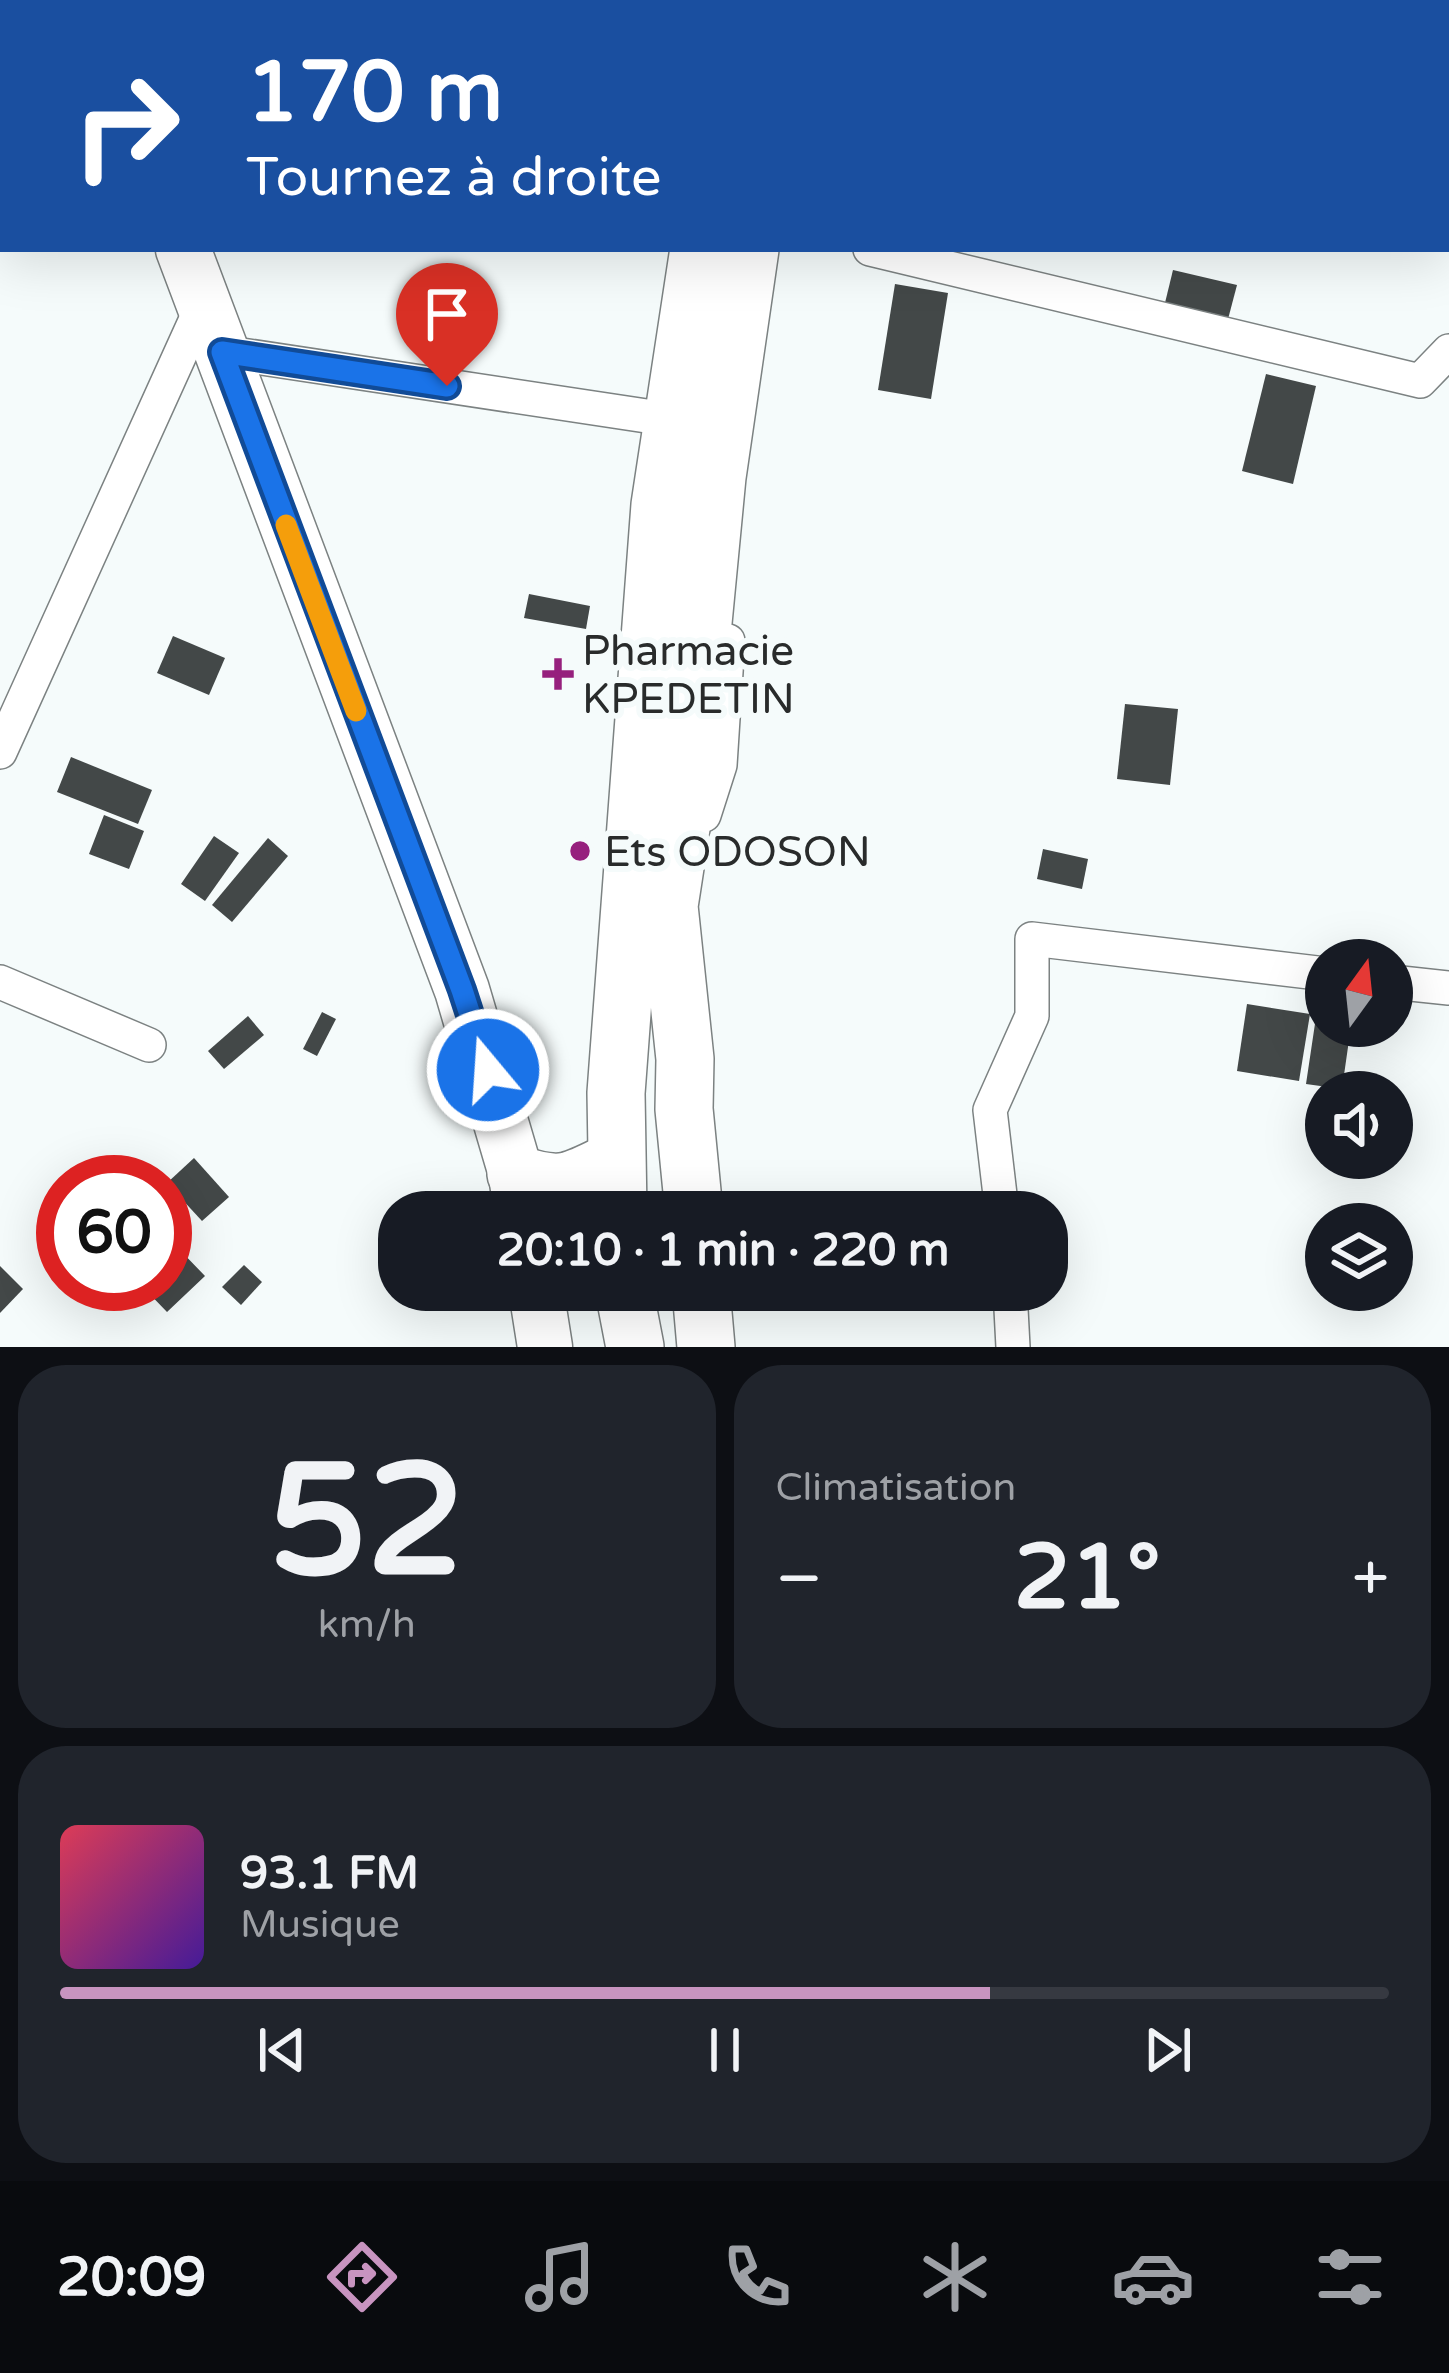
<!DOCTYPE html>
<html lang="fr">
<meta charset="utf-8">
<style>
body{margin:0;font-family:"Varela Round",sans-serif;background:#20242c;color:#f1f3f6;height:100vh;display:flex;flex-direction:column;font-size:45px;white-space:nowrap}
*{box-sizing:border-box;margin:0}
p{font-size:39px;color:#9ea1a6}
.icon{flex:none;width:66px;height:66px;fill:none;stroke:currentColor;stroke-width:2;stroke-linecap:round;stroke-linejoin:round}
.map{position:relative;height:1347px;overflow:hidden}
.side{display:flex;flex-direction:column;gap:18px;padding:18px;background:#0d0f14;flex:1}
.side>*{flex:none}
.guide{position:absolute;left:0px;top:0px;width:1449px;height:252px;box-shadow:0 12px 48px #0002;background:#1a4fa0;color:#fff;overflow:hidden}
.needle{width:78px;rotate:15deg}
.tools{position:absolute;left:1305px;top:939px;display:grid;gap:24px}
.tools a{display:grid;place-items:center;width:108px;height:108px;border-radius:50%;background:#171b24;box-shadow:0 12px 48px #0002;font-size:60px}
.speed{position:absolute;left:36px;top:1155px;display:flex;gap:24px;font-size:60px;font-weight:700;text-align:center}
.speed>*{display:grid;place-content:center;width:156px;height:156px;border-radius:50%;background:#171b24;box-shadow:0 12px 48px #0002;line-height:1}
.speed .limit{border:18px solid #d22;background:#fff;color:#111}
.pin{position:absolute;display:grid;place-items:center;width:102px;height:102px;color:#fff;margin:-123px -51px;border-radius:50% 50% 50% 0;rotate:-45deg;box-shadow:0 0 12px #0007}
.pin .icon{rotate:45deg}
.me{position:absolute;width:132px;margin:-66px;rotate:342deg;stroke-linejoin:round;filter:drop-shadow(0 0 9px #0008)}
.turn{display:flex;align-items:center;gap:42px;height:252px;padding:0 48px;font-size:54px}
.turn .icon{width:156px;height:156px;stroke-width:2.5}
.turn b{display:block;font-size:84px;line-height:102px}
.big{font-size:90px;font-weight:800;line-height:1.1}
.side .widget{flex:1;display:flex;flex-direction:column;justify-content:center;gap:18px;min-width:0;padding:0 42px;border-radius:48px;background:#20242c}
.side .dial{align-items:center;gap:0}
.dial b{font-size:156px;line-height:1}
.song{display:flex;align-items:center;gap:36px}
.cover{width:144px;height:144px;border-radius:18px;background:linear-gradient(135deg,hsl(350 70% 55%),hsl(260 70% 35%))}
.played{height:12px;border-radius:6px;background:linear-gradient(90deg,#c894c0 70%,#363941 70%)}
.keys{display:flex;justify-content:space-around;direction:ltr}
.heat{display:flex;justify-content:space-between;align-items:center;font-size:66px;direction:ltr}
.side .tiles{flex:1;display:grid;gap:18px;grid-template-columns:1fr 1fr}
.widget:last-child{grid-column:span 2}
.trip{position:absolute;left:378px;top:1191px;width:690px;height:120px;border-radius:48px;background:#171b24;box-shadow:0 12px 48px #0002;font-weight:800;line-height:120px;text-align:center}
.tab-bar{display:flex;height:192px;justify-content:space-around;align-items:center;background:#090b0e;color:#9ea1a6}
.tab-bar .icon{width:84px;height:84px}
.tab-bar .active{color:#c894c0}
.tab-bar b{font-size:54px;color:#f1f3f6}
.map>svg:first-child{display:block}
.building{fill:#434848}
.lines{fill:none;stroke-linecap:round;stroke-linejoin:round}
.minor-casing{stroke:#7c8282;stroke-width:36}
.primary-casing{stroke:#7c8282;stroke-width:57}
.trunk-casing{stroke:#7c8282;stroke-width:60}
.minor{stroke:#fff;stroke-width:33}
.primary{stroke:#fff;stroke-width:54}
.trunk{stroke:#fff;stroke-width:57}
.route-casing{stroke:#114b97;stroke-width:30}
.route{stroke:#1a73e8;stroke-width:21}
.slow{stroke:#f59e0b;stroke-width:21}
.poi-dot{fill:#96207d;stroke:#f5fbfb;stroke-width:4.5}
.labels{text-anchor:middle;stroke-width:12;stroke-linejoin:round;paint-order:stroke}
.poi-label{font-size:42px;fill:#292b2b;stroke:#f5fbfb;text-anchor:start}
</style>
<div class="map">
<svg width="1449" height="1347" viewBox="0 0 1449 1347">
<rect width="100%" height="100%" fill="#f5fbfb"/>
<!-- building -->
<g class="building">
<path d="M1173 270 1237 285 1227 323 1164 307Z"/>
<path d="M895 284 948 293 931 399 878 390Z"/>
<path d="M1266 374 1316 386 1293 484 1242 471Z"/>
<path d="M529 594 590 606 586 629 524 618Z"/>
<path d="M173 636 225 658 209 695 157 673Z"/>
<path d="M1125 704 1178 709 1170 785 1117 779Z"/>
<path d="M71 757 152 790 138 824 57 792Z"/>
<path d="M104 815 144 831 129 869 89 854Z"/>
<path d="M214 836 239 853 205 901 181 884Z"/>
<path d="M268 838 288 856 232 922 212 905Z"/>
<path d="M1043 849 1088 859 1082 889 1037 879Z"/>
<path d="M1247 1004 1310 1014 1299 1081 1237 1071Z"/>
<path d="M322 1012 336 1019 317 1056 303 1049Z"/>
<path d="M248 1016 264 1035 224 1069 208 1051Z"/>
<path d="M1316 1017 1326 1018V1026H1351L1342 1089 1306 1084Z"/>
<path d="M194 1158 229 1197 202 1221 167 1183Z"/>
<path d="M177 1247 205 1276 167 1312 140 1284H165V1258Z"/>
<path d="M244 1265 262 1282 241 1305 222 1287Z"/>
<path d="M0 1266 23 1289 0 1313Z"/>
</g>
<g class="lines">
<defs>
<g id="minor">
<path d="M496 3V0"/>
<path d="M0 12 3 13"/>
<path d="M870 249 1420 381 1449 351"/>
<path d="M222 352 673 420"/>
<path d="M0 752 203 304"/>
<path d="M704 815 720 765 728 641"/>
<path d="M0 982 149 1045"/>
<path d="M1392 982 1449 988"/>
<path d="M1002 1212 990 1110 1032 1016V939L1326 974"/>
<path d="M1010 1290 1013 1347"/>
</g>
<g id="primary">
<path d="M87 0 88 3"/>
<path d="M183 249 462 990 516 1174 521 1212"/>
<path d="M536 1290 545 1347"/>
</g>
<g id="trunk">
<path d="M751 3 752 0"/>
<path d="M803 3 804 0"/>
<path d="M516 1174C566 1190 570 1181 616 1160"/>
<path d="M618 1212 616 1093 660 505 699 249"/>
<path d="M694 1212 684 1109 685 1059 669 906 687 789 717 477 750 249"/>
<path d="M624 1290 635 1347"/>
<path d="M701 1290 706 1347"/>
</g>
</defs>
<!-- minor casing -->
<use href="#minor" class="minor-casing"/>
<!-- primary casing -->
<use href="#primary" class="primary-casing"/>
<!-- trunk casing -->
<use href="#trunk" class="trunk-casing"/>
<!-- minor -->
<use href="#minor" class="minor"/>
<!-- primary -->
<use href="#primary" class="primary"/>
<!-- trunk -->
<use href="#trunk" class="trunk"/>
</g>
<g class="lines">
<defs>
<path id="route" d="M447 386 222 352 462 990 488 1070"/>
</defs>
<!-- route casing -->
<use href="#route" class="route-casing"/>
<!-- route -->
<use href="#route" class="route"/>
<!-- slow -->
<path class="slow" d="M286 525 356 711"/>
</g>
<!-- markers -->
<g class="poi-dot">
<path d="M552 656h12v12h12v12h-12v12h-12v-12h-12v-12h12z"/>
<circle cx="580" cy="851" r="12"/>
</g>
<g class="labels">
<!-- poi labels -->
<g class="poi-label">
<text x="582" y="665">Pharmacie<tspan x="582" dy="48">KPEDETIN</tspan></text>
<text x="604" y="866">Ets ODOSON</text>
</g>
</g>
</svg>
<div class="tools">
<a><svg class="needle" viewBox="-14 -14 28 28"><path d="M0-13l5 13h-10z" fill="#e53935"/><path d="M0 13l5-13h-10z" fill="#9ea1a6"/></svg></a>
<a><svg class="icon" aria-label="sound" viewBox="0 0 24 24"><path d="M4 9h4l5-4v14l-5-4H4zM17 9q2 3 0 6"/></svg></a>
<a><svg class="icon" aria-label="layers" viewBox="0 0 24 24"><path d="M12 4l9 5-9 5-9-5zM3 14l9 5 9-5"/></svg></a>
</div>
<div class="speed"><div class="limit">60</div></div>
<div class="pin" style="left:447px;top:386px;background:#d93025"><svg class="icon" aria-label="arrive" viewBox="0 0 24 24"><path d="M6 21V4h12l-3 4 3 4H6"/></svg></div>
<svg class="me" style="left:488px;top:1070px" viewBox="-20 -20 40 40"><circle r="17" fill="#1a73e8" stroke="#fff" stroke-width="3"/><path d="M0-11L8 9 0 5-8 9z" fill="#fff"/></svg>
<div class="trip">20:10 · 1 min · 220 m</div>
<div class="guide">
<div class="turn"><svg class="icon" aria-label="right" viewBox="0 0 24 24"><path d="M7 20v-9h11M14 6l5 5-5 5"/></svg><div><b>170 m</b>Tournez à droite</div></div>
</div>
</div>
<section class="side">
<div class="tiles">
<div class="widget dial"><b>52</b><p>km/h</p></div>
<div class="widget"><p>Climatisation</p>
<div class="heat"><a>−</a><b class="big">21°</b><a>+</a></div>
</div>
<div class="widget">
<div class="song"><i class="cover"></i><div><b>93.1 FM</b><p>Musique</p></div></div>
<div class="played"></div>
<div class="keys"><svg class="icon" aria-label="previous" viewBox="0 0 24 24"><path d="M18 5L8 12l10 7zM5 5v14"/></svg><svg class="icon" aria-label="pause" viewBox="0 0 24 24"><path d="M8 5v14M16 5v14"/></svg><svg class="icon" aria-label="next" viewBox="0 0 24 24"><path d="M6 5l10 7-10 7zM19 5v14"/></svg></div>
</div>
</div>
</section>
<nav class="tab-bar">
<b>20:09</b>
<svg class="icon active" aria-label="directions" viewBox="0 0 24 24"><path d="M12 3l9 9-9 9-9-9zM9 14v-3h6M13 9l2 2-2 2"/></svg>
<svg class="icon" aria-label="music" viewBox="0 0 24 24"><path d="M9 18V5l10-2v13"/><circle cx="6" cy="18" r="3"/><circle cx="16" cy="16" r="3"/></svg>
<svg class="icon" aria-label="phone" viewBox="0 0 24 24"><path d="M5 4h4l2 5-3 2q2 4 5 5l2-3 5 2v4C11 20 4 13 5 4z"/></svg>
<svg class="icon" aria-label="climate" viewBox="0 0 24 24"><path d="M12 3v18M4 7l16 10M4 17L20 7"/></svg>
<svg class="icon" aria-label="car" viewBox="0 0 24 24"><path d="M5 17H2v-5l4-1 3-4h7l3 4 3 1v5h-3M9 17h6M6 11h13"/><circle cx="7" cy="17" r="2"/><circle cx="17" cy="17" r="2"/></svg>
<svg class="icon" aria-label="filters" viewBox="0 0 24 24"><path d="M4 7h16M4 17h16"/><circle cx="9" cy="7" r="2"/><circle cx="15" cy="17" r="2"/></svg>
</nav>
